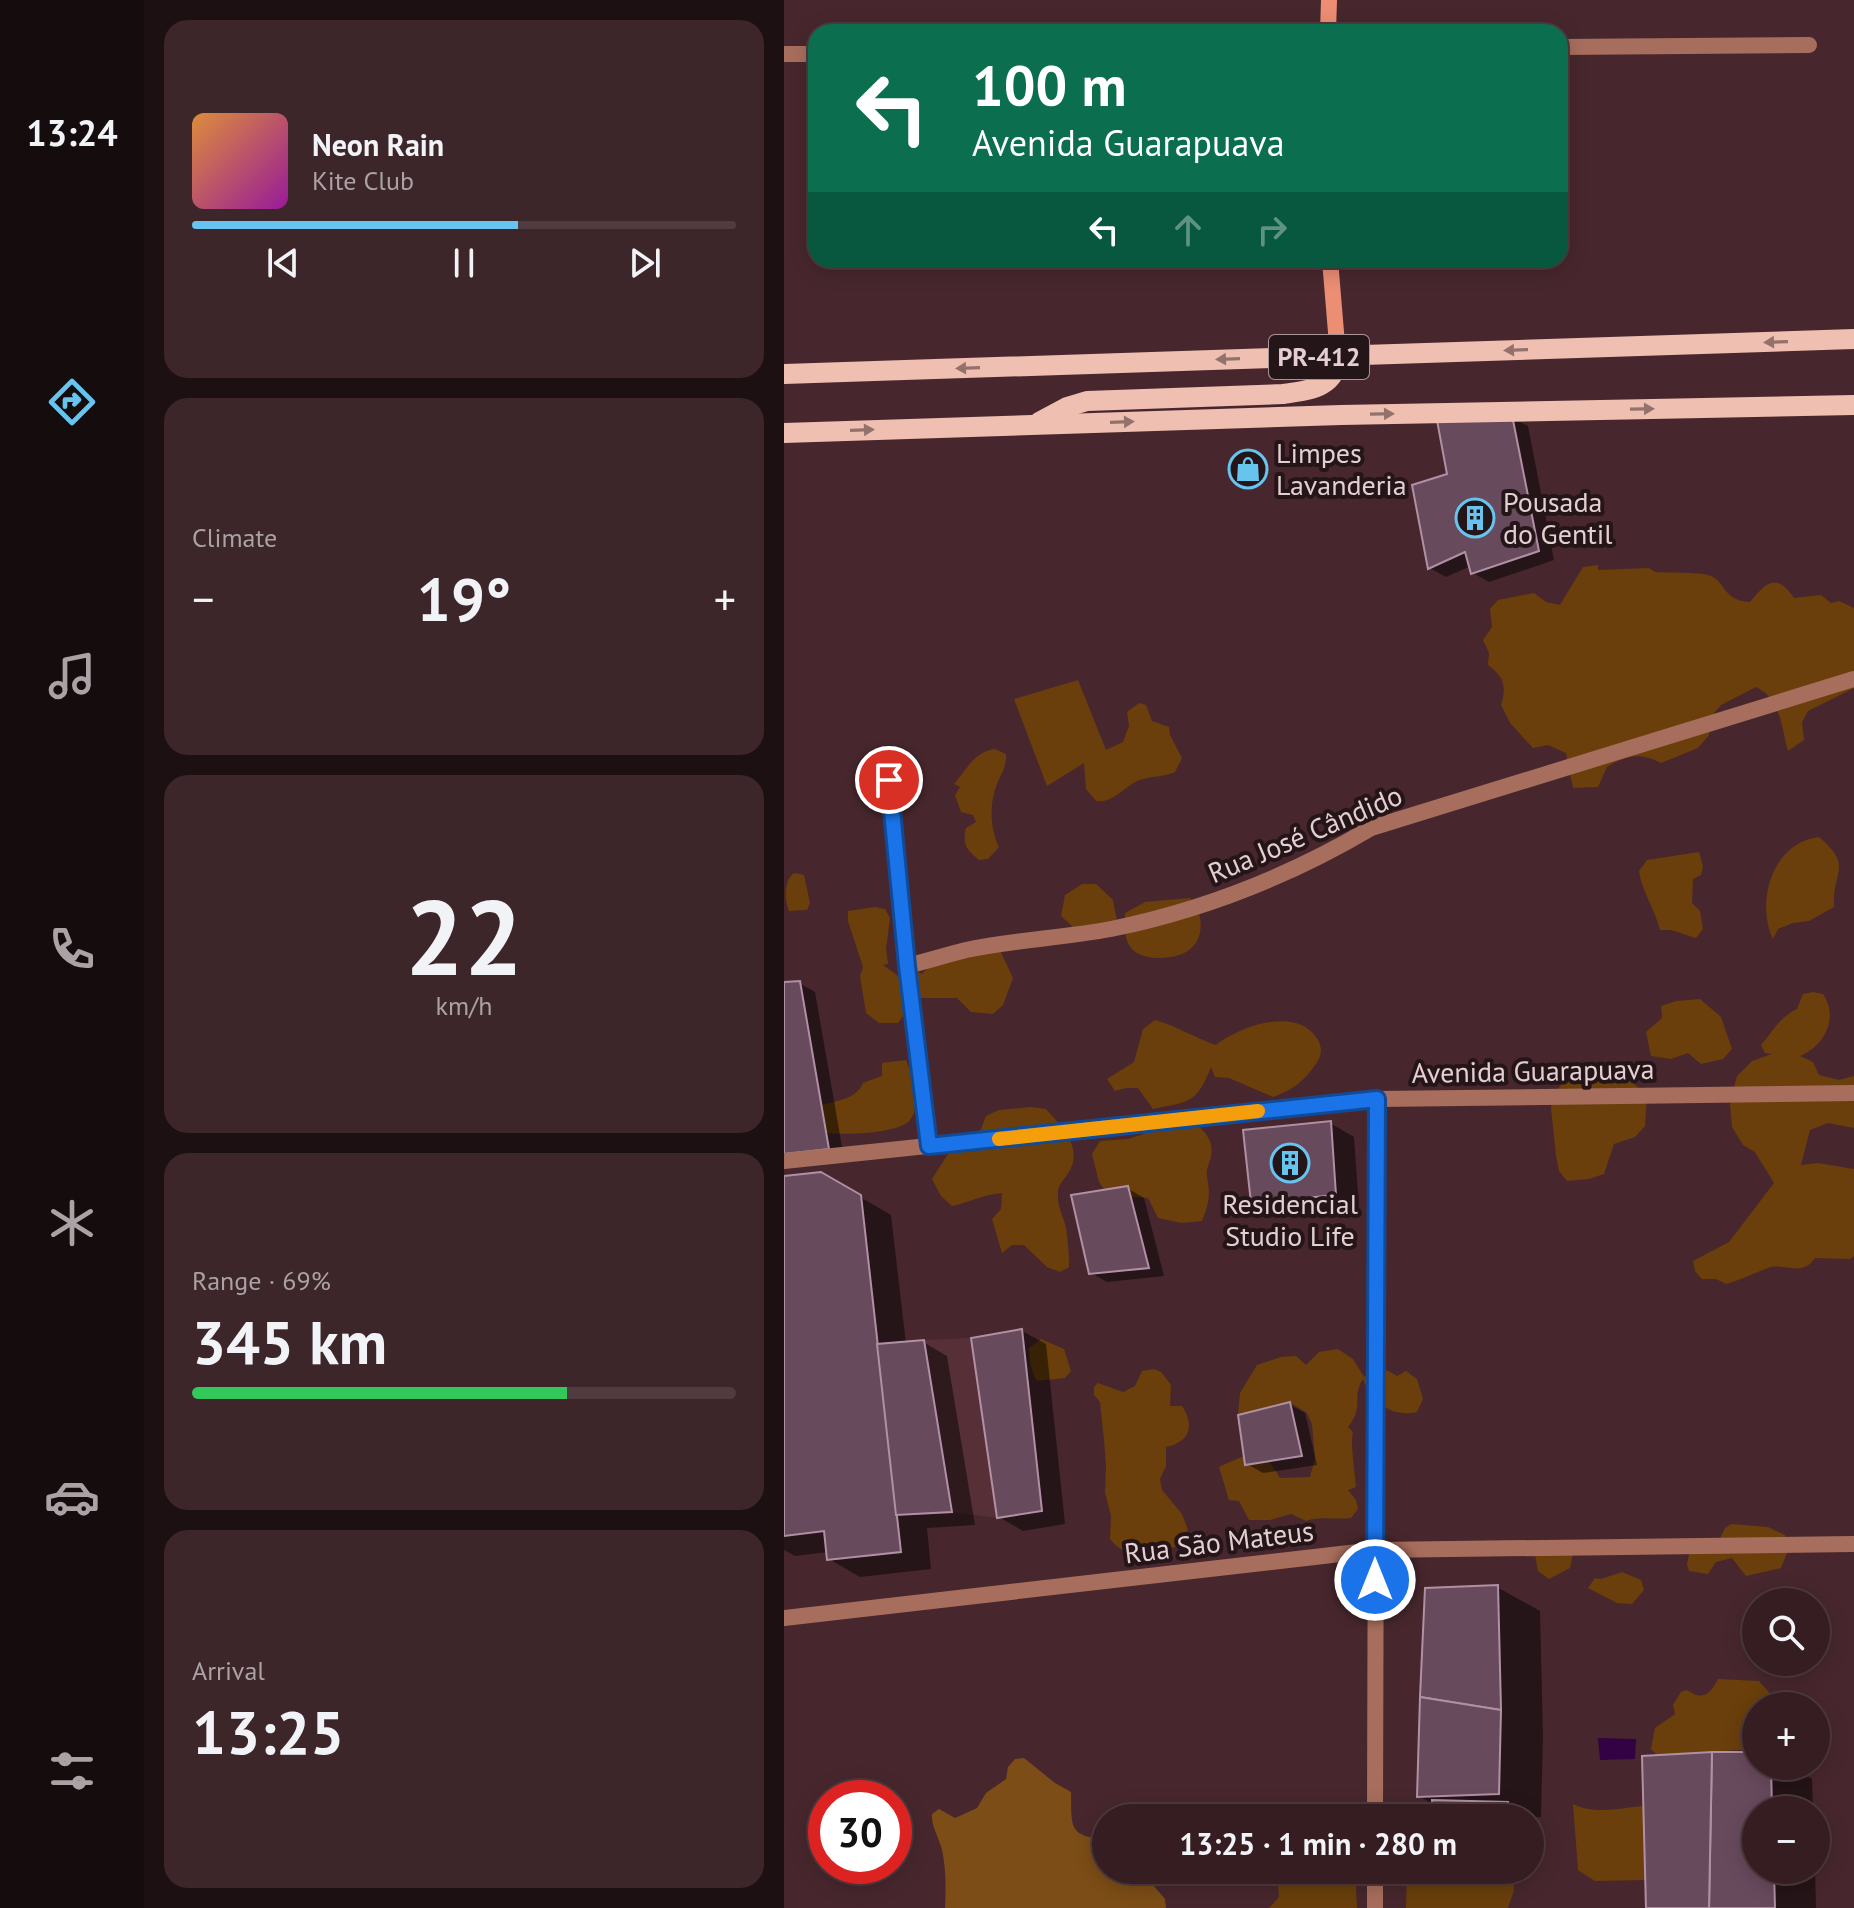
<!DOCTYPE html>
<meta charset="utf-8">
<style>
body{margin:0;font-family:"PT Sans",sans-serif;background:#3d262a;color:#f1f3f6;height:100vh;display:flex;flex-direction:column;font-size:30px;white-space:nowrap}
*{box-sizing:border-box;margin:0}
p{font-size:26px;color:#aaa2a5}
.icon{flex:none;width:44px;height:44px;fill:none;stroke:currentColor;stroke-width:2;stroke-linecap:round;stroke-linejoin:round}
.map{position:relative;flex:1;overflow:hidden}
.panel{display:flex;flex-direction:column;gap:20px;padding:20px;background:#1d1013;width:640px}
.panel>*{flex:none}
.banner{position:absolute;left:24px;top:24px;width:760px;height:244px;border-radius:24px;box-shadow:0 4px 20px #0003,0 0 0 2px #4f3b40;background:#0b6e4f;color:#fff;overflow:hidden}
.fabs{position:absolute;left:958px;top:1588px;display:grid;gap:16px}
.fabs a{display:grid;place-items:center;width:88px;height:88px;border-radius:50%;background:#351d22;box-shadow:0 4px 20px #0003,0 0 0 2px #4f3b40;font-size:40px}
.speed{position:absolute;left:24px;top:1780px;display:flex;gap:16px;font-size:40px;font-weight:700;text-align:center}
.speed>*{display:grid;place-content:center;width:104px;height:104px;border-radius:50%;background:#351d22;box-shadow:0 4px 20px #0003,0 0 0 2px #4f3b40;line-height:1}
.speed .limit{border:12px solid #d22;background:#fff;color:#111}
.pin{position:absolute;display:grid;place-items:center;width:68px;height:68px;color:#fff;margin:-34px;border:4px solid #fff;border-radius:50%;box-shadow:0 2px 8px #0007}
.me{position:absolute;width:88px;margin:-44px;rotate:0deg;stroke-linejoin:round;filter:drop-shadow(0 0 6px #0008)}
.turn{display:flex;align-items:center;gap:28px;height:168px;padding:0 32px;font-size:36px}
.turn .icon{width:104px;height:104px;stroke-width:2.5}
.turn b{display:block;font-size:56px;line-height:68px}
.lanes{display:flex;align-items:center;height:76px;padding:0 32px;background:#0003;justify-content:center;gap:40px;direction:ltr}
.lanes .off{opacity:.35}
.big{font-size:60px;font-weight:600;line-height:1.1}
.panel .widget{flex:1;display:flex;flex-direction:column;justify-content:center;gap:12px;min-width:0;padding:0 28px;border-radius:24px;background:#3d262a}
.panel .dial{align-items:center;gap:0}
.dial b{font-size:104px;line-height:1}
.song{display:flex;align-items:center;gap:24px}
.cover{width:96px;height:96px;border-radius:12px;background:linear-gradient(135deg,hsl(30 70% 55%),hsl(300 70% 35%))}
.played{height:8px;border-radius:4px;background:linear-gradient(90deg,#66c4ef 60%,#4f3b40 60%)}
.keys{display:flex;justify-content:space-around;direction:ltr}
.heat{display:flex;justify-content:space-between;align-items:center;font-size:44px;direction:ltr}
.charge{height:12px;border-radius:6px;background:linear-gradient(90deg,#34c759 69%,#4f3b40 0)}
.trip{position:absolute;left:308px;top:1804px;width:452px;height:80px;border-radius:40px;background:#351d22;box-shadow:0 4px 20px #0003,0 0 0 2px #4f3b40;font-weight:600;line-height:80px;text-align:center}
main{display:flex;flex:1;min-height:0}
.tab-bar{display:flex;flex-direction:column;width:144px;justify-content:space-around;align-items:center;background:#150c0e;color:#aaa2a5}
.tab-bar .icon{width:56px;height:56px}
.tab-bar .current{color:#66c4ef}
.tab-bar b{font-size:36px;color:#f1f3f6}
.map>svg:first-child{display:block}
.built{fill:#573037}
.green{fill:#6a3f0b}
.forest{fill:#7c4d16}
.water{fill:#320245}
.shadow{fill:#0007}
.building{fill:#684a5d;stroke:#b190a4;stroke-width:2}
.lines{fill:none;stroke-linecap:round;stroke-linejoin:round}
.street{stroke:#a86e5d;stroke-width:16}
.secondary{stroke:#eb8e74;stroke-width:16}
.primary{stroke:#efbfb1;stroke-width:20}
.oneway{fill:#94726c}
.route-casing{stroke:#114b97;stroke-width:20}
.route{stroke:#1a73e8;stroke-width:14}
.slow{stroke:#f59e0b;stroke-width:14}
.labels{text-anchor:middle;stroke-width:8;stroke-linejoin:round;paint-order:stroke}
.shield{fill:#241518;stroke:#aa969a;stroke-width:2}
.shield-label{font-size:26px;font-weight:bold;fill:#e4ced1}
.poi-label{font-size:28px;fill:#e4ced1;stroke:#241518;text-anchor:start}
.street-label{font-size:28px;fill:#e4ced1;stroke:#241518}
</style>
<main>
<nav class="tab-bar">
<b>13:24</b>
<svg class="icon current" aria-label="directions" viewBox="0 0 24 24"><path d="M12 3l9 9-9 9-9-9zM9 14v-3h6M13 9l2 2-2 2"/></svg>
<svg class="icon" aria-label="music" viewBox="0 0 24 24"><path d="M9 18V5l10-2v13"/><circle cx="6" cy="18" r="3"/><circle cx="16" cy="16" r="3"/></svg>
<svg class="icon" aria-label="phone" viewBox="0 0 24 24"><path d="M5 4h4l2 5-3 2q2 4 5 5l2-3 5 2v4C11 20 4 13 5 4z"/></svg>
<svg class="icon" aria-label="climate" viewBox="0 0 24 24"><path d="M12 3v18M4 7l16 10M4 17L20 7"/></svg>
<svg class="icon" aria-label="car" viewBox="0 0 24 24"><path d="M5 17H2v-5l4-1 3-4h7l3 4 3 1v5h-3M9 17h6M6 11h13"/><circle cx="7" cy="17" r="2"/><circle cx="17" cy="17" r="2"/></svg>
<svg class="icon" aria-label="filters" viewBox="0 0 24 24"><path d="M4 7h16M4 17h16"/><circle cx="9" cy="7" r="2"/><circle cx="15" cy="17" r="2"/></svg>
</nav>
<section class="panel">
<div class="widget">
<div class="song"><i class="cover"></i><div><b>Neon Rain</b><p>Kite Club</p></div></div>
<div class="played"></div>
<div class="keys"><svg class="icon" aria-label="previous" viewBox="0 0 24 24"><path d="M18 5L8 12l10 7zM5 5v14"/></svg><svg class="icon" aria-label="pause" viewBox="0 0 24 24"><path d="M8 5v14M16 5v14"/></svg><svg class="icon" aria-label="next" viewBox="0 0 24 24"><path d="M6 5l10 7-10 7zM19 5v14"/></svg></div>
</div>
<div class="widget"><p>Climate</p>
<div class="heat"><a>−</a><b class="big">19°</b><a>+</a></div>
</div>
<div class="widget dial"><b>22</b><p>km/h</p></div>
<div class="widget"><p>Range · 69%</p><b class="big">345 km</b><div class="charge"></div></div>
<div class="widget"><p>Arrival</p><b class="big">13:25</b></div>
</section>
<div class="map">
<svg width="1070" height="1908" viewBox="0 0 1070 1908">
<rect width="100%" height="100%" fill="#47272d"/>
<!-- built -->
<path class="built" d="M187 1338 213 1518 168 1512 140 1340Z"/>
<!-- green -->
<g class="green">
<path d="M814 565V570L865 568 871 572C885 573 913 572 924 575 942 580 938 601 966 602 981 584 992 571 1010 598L1037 595 1047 603 1055 601 1070 608V688L1024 711 1018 722 1020 740 1004 751C997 726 997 699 972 687L937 705 927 717 925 735 914 748 877 763C857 752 842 755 823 767L814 787 789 788 782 753 764 745 749 748 726 723 717 705C723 686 720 677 704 665L705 653 699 640 708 627 706 609 714 600 750 593 762 602 776 605 799 567Z"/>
<path d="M294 680 322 750 339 742 345 726 343 712 355 703 362 705 368 721 385 727 386 735 398 758 391 772C380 777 370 776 359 779 342 783 331 804 312 801L302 789 300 763 263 786 230 699Z"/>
<path d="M211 749 222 754C223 766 217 774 213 784 205 803 206 829 215 847L204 859 195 860C183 850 178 845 182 828L192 822 189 815 177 812 171 795 176 787 170 784C183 769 190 752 211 749Z"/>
<path d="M1035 837C1070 867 1048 870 1050 907L1025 921 1009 923 994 929 989 939C971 901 989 842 1035 837Z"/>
<path d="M915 852 919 866 917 875 909 879 908 903 916 911 919 929 912 938 887 930H876C871 909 858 892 855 871L863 860Z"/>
<path d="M10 873 20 875 26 903 23 910 5 911C0 899 0 880 10 873Z"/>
<path d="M298 884H312L329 900 333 921 297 934 277 916 281 895Z"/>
<path d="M406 898C420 912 422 941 402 952 389 960 358 961 348 949 339 939 341 925 341 913L361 902Z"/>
<path d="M91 907 101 909 106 918 102 949 104 964 99 965 121 981 123 966 138 974 153 958 214 946 229 978 219 1005 209 1014 187 1012 173 998H128L125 1008 114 1023H95L82 1013 76 976 79 967 64 921V911Z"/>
<path d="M1029 992 1039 994C1055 1017 1041 1046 1016 1056L1029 1062 1035 1075 1055 1080 1070 1076V1128L1044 1123 1026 1130 1017 1165 1034 1163 1070 1169V1256L1066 1259 1031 1258C1018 1278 999 1262 984 1268 970 1273 957 1280 942 1284L932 1279H918L911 1271 909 1261 945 1242 990 1183 971 1152 959 1145 948 1127 946 1103 953 1076 968 1061 988 1054 981 1053 977 1045C990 1030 995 1018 1013 1009L1019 994Z"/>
<path d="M916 999 937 1017 948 1049 939 1059 917 1064 904 1053 887 1059 867 1056 862 1032 878 1018 877 1006 892 1001Z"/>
<path d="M371 1020C393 1026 411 1038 432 1045 456 1026 514 1005 534 1040 540 1051 536 1059 529 1068 517 1084 507 1090 489 1097L445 1078 431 1077 427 1067C412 1105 405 1101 369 1109L354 1088H342L331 1091 323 1079 350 1062 359 1029Z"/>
<path d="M122 1060C128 1074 138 1107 126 1120 114 1134 60 1135 42 1133L37 1105C53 1101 72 1099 79 1083L98 1076V1063Z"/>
<path d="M825 1068 842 1076 863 1096 861 1126 851 1137 830 1144 820 1174 805 1179 783 1181 775 1171 772 1155 767 1108 769 1097 780 1080 795 1069Z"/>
<path d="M247 1107 262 1109C279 1128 301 1149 283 1175 277 1183 273 1187 274 1197 274 1208 280 1218 282 1228 284 1241 285 1254 285 1267L276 1272 263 1267 240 1245H228L218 1253 208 1219 217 1209 218 1193C197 1195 187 1202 168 1206L157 1196 148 1179 171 1143 186 1142 197 1129 202 1116 215 1110Z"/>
<path d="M406 1118C418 1129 431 1139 427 1157 425 1164 422 1169 423 1176 426 1195 426 1201 418 1221L397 1223 374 1218 364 1198 324 1195 315 1182 308 1154 316 1141 344 1139 360 1134 372 1122Z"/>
<path d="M257 1339 280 1349 287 1371 281 1378 253 1381C247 1371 245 1360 245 1348Z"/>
<path d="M554 1349 569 1359 580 1377C594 1367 598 1367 613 1376L622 1371 633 1379 639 1399 633 1412C608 1418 587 1402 579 1379 567 1397 581 1406 564 1427L569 1432C566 1443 571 1473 572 1487L564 1490 572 1500 574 1509 567 1518C551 1520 537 1516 522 1521L507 1514 486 1520H465L455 1501 445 1500 435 1467C465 1454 477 1444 496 1478L526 1477 531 1458 528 1424 523 1413 505 1402 491 1405 482 1416 466 1412 454 1415 456 1393 473 1365 497 1357 512 1356 522 1365 535 1352Z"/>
<path d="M370 1369 377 1372 387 1385 386 1406H398C411 1425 406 1442 382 1447V1466L376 1479 378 1490 398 1514 404 1530 392 1547C363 1549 348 1565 326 1539L327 1516 321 1492 322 1466 320 1440 316 1402 310 1395V1387L314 1383 339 1392 351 1386 358 1371Z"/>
<path d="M947 1524 984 1527 1001 1535 1003 1553 997 1568 962 1576 948 1558 932 1562 924 1574 905 1571 903 1565 905 1554 933 1545 941 1528Z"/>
<path d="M750 1549 789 1554 786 1568 765 1579 754 1571Z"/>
<path d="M838 1572 857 1580 860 1590 848 1604 833 1603 804 1588 811 1578 817 1579Z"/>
<path d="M934 1679 975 1681 985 1692V1699L994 1706H972V1749L873 1755 867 1749 871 1728 891 1714 889 1705 897 1692 903 1690C919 1701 926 1695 934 1679Z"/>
<path d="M789 1804C811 1815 836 1808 859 1806L861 1880 811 1881 794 1870Z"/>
<path d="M476 1870H571L573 1908H485L495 1897 494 1885 479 1879Z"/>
<path d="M623 1870H728L730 1890 724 1908H622Z"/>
</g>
<!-- forest -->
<path class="forest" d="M240 1758 271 1783 287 1792C288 1825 283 1837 322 1839V1870H364V1879L381 1899 382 1908H161C162 1889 162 1868 158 1850 155 1837 147 1827 148 1814L155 1809 171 1818 193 1808 202 1793 222 1779 224 1767 231 1759Z"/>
<!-- water -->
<path class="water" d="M814 1738 852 1739 851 1759 816 1760Z"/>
<!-- shadow -->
<g class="shadow">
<path d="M728 417 744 426 770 560 705 582 689 573 687 566 662 577 646 568 665 475Z"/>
<path d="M15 983 31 992 60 1158 0 1164V984Z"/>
<path d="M546 1123 570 1137 575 1208 493 1215 469 1202Z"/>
<path d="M37 1174 107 1215 122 1344 139 1342 163 1356 191 1525 143 1528 147 1569 76 1577 45 1559 44 1552 11 1556 0 1550V1178Z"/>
<path d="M343 1188 360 1198 380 1276 323 1282 307 1273Z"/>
<path d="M238 1331 262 1344 281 1524 239 1531 215 1517Z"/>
<path d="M505 1404 521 1413 533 1465 479 1473 463 1464Z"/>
<path d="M713 1587 756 1611 759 1736 757 1817 651 1818 650 1805 635 1796Z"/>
<path d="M972 1754V1766H1006L1028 1779 1029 1810H972V1870H1031L1032 1908H864Z"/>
<path d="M661 1870H743V1876H671Z"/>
</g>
<!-- building -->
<g class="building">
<path d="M652 415H728L755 551 687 574 681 552 644 569 628 485 663 474Z"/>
<path d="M16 981 45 1149 0 1154V982Z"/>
<path d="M547 1121 552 1195 467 1203 459 1130Z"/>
<path d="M37 1172 77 1195 117 1552 43 1560 40 1531 0 1536V1176Z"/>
<path d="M344 1186 365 1268 305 1274 287 1195Z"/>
<path d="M238 1329 258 1511 213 1518 187 1338Z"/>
<path d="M140 1340 168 1512 112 1515 93 1344Z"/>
<path d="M506 1402 518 1456 461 1465 454 1415Z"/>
<path d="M714 1585 717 1710 636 1697 641 1588Z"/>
<path d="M636 1697 717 1710 715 1794 633 1797Z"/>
<path d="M928 1752H972V1766H987L988 1810H972V1870H990L991 1908H925Z"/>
<path d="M928 1752 925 1908H862L858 1756Z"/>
<path d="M648 1800 724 1802 725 1818H649Z"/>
</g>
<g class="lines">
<!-- street -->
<g class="street">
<path d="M776 47 1025 45"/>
<path d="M0 54H32"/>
<path d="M105 780 123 966 145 1146"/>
<path d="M123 966C143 961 162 955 182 950 229 940 279 938 327 929 420 910 506 876 587 828L1070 679"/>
<path d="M0 1161 593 1099 1070 1093"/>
<path d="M0 1618 591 1550 1070 1544"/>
<path d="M591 1818 593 1099"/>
<path d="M591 1908V1870"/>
</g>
<!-- secondary -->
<g class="secondary">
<path d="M544 32 545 0"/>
<path d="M546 260 554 356"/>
</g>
<!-- primary -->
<g class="primary">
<path d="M0 374 1070 339"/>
<path d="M255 422 283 407 303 401 499 394C525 390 552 389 554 356"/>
<path d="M0 433 557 415 1070 405"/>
</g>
</g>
<!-- one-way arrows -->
<defs><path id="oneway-solid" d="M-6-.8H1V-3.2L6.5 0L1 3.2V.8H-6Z" transform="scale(2)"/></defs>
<g class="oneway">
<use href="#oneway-solid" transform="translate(992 342) rotate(178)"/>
<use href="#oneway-solid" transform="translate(732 350) rotate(178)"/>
<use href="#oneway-solid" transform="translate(444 359) rotate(178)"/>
<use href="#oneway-solid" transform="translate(184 368) rotate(178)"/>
<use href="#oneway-solid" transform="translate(858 409) rotate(-1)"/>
<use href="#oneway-solid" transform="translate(598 414) rotate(-1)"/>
<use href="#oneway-solid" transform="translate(338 422) rotate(-2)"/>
<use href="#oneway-solid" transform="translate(78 430) rotate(-2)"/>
</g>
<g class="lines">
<defs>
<path id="route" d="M105 780 123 966 145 1146 593 1099 591 1580"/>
</defs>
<!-- route casing -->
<use href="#route" class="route-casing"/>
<!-- route -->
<use href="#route" class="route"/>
<!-- slow -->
<path class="slow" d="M215 1139 474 1111"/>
</g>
<!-- icons -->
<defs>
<symbol id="shop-ring" viewBox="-11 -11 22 22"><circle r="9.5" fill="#241518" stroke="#66c4ef" stroke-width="1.5"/><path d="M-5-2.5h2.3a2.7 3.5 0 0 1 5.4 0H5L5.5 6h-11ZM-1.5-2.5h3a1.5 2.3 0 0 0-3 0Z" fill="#66c4ef"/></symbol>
<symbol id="building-ring" viewBox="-11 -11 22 22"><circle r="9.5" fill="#241518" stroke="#66c4ef" stroke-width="1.5"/><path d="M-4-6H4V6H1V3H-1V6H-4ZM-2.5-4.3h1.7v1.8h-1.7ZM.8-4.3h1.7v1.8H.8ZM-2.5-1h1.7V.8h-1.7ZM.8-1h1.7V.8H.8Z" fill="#66c4ef"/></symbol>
</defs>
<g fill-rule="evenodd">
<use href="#shop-ring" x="442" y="447" width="44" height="44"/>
<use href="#building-ring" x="669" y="496" width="44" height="44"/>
<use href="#building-ring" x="484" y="1141" width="44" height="44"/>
</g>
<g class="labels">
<!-- shield labels -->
<rect class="shield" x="485" y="335" width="100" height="44" rx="6"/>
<g class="shield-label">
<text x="535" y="366">PR-412</text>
</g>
<!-- poi labels -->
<g class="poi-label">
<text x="492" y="463">Limpes<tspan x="492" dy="32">Lavanderia</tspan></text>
<text x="719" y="512">Pousada<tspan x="719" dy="32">do Gentil</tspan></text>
<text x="506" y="1214" text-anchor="middle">Residencial<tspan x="506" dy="32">Studio Life</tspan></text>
</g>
<!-- street labels -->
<g class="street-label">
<text transform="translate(521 834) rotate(-23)" y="10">Rua José Cândido</text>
<text transform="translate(749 1071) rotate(-1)" y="10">Avenida Guarapuava</text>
<text transform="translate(435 1542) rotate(-7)" y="10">Rua São Mateus</text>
</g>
</g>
</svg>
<div class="fabs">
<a><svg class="icon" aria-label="search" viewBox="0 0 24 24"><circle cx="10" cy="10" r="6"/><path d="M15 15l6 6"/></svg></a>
<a>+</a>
<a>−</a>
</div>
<div class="speed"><div class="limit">30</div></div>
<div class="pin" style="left:105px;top:780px;background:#d93025"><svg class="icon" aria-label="arrive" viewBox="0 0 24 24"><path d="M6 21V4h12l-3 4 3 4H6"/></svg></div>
<svg class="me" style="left:591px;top:1580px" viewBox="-20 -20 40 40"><circle r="17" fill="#1a73e8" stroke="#fff" stroke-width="3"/><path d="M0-11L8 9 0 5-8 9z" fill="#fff"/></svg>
<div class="trip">13:25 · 1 min · 280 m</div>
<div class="banner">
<div class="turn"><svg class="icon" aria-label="left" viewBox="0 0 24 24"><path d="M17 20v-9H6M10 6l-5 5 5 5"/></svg><div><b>100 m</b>Avenida Guarapuava</div></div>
<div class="lanes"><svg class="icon" aria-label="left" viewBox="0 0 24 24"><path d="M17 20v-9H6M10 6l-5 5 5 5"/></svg><svg class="icon off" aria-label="ahead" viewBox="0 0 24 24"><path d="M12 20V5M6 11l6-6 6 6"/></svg><svg class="icon off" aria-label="right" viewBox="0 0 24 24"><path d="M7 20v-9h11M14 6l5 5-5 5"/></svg></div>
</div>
</div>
</main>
